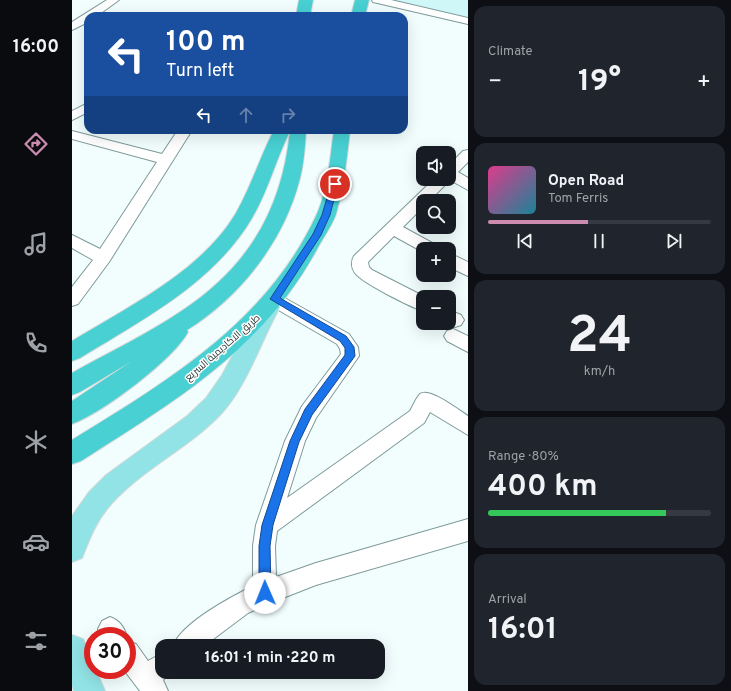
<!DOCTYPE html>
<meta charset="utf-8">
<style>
body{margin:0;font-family:Overpass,Cairo,sans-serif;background:#20242c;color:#f1f3f6;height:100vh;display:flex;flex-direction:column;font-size:15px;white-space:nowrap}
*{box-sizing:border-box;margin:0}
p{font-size:13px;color:#9ea1a6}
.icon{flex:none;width:22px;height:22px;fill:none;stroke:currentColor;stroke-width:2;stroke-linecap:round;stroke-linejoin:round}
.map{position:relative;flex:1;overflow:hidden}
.details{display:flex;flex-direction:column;gap:6px;padding:6px;background:#0d0f14;width:263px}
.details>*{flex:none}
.hud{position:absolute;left:12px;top:12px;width:324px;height:122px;border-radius:12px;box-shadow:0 4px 16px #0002;background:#1a4fa0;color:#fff;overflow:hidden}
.buttons{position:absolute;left:344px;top:146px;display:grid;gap:8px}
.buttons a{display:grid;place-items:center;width:40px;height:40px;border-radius:8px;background:#171b24;box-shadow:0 4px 16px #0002;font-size:20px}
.speed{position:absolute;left:12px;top:627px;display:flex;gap:8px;font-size:20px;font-weight:700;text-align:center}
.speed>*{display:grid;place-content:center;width:52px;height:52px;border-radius:50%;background:#171b24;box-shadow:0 4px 16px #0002;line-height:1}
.speed .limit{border:6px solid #d22;background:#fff;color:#111}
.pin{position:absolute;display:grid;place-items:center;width:34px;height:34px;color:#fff;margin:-17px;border:2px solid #fff;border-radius:50%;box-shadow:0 1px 4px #0007}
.me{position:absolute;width:44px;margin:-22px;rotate:359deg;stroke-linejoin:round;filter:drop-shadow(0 0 3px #0008)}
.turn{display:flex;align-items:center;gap:14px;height:84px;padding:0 16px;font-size:18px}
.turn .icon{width:52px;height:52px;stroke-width:2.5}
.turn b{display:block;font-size:28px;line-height:34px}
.lanes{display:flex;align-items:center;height:38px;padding:0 16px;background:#0003;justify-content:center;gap:20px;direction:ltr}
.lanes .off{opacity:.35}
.big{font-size:30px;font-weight:700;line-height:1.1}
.details .widget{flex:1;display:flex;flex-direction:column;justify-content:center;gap:6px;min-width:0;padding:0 14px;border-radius:12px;background:#20242c}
.details .dial{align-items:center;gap:0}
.dial b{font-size:52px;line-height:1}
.song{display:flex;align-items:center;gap:12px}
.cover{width:48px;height:48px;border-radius:6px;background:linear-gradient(135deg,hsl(330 70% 55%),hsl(190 70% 35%))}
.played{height:4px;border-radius:2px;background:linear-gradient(90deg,#cc8cb0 45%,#363941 45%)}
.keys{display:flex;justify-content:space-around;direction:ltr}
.heat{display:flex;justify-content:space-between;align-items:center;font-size:22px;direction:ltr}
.charge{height:6px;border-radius:3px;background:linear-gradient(90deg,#34c759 80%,#363941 0)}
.trip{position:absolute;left:83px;top:639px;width:230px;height:40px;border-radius:12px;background:#171b24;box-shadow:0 4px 16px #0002;font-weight:700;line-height:40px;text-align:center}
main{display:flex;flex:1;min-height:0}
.dock{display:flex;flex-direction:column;width:72px;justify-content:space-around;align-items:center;background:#090b0e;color:#9ea1a6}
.dock .icon{width:28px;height:28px}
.dock .current{color:#cc8cb0}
.dock b{font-size:18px;color:#f1f3f6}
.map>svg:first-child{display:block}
.built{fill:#cff7f8}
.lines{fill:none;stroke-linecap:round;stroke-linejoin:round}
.minor-casing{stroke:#7e9a9a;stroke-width:2}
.major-casing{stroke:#d8dada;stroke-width:2}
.highway-casing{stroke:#d8dada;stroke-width:2}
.minor{fill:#fff;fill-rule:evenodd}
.major{fill:#91e3e5;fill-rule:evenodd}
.highway{fill:#48d0d3;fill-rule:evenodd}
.route{fill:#1a73e8;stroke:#114b97}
.labels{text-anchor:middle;stroke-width:3;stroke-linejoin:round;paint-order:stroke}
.street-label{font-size:10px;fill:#253030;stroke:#fff}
</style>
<main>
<nav class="dock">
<b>16:00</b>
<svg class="icon current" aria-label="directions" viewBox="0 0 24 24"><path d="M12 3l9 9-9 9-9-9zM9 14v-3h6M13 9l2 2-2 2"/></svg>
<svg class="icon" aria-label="music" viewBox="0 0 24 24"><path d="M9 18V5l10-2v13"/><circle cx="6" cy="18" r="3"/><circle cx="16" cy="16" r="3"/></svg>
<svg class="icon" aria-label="phone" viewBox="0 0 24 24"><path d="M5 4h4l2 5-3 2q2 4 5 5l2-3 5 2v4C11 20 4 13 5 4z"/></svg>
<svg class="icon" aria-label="climate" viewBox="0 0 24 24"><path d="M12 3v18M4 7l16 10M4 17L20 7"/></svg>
<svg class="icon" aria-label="car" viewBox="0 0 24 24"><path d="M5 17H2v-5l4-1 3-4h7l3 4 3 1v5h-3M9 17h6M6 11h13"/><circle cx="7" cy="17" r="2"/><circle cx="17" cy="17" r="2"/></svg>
<svg class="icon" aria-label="filters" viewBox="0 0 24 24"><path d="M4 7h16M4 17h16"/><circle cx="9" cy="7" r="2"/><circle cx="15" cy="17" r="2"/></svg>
</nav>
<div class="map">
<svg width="396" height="691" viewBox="0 0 396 691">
<rect width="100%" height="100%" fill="#f2fefe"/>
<!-- built -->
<path class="built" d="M315 0H396V22Z"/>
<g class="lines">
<defs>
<g id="minor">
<path d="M35 0H47L25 16H16V22L0 30V22Z"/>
<path d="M300 0H319L396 18V24L301 2Z"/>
<path d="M16 103V112L0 120V111Z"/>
<path d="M106 130H120L37 262 6 304 0 306V287L21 260 0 248V235L28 249 85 162 0 139V131L90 154Z"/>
<path d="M396 150V162L386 172 396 178V190L378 180 357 201H351V207L331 227 364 245 366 249H351V252L322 236 296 262 297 267 300 270 353 297H351V311C339 307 290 283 283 273 279 268 279 261 282 256L362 179H377V165L391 151Z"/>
<path d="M377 253 396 262V276L377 267Z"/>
<path d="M202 292 277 334 286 347 287 356 244 418 233 441 215 498 338 411C341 406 344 398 348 394 357 387 387 410 396 416V435L358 412 352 423 205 531 203 546 204 577 244 563 396 519V541L244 585 198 603 176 613 132 646H101C110 623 159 597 181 586V546L184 525 213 441 230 406 269 354 268 349 265 344 196 304 193 299 196 294Z"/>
<path d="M377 310 389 315 392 320 389 325 383 327 373 323H377Z"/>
<path d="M381 329 396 336V352L375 341 372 336 375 331Z"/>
<path d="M38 617C48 621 51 626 55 636H29L26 629 30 621Z"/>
<path d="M55 641 64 644 76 661 90 653V672H99L91 680 96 691H68L52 670H55Z"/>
</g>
<g id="major">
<path d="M197 299 204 301 208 307C189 341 175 386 149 414 115 450 66 471 35 509 23 524 17 541 10 558L0 562V516L17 492 34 475 115 416 134 398 150 375 190 301Z"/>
<path d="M0 635 11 639 21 663V670H24L33 691H2L0 685Z"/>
</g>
<g id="highway">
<path d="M227 0H241L238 16H224Z"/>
<path d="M283 0H297L293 16H279Z"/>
<path d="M202 130H234C233 147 232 165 227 182 211 242 168 297 115 330L116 332C101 360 30 413 0 424V401L60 361 8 392 0 395V373C37 352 76 334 111 310 177 266 210 209 218 131 204 159 196 191 180 218 142 283 70 320 8 358L0 361V341C56 307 130 271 164 213 179 187 188 157 202 130Z"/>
<path d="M262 130H278C275 158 272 186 264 214 260 226 250 239 244 251 189 351 101 402 9 461L0 464V440C96 381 194 323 244 216 256 191 258 157 262 130Z"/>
</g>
</defs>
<!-- minor casing -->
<use href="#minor" class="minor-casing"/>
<!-- major casing -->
<use href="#major" class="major-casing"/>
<!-- highway casing -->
<use href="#highway" class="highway-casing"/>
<!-- minor -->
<use href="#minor" class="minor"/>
<!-- major -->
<use href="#major" class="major"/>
<!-- highway -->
<use href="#highway" class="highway"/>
</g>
<!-- route -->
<path class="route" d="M263 182 266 184 258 215 249 235 208 298 274 336 282 347 283 356 240 415 227 442 201 525 198 546 199 593 197 597 193 598 189 597 187 593V546L190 525 218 441 233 409 273 355V348L268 341 198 299 241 234 250 215 259 184Z"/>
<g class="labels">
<!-- street labels -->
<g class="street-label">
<text transform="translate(150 347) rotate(-41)" y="4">طريق الاكاديمية السريع</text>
</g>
</g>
</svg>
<div class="buttons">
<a><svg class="icon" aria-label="sound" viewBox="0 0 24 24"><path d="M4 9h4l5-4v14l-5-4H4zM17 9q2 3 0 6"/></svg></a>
<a><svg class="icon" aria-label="search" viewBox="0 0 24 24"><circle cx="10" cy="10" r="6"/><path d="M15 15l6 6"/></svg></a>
<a>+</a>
<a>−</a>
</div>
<div class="speed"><div class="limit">30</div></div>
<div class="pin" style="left:263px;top:184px;background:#d93025"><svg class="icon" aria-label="arrive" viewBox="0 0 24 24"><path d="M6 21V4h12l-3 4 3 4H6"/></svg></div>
<svg class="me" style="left:193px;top:593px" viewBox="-20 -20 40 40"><circle r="19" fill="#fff"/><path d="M0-13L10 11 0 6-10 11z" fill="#1a73e8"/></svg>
<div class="trip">16:01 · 1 min · 220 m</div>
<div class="hud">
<div class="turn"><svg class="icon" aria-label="left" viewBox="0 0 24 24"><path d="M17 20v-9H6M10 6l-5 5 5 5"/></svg><div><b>100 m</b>Turn left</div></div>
<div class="lanes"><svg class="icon" aria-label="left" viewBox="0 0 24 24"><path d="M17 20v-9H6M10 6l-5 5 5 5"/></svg><svg class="icon off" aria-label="ahead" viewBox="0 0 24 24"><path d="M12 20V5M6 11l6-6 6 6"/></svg><svg class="icon off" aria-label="right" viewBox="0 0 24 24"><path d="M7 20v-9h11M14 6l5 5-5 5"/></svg></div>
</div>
</div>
<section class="details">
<div class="widget"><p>Climate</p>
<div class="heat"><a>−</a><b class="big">19°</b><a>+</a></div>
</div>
<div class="widget">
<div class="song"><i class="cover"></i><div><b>Open Road</b><p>Tom Ferris</p></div></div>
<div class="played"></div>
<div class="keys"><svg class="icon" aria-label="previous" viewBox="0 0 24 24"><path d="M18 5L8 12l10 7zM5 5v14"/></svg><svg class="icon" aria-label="pause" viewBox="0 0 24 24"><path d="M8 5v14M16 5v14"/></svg><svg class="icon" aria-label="next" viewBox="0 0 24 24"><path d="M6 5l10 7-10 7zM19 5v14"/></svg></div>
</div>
<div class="widget dial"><b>24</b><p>km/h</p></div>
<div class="widget"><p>Range · 80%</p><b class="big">400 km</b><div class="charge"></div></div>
<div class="widget"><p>Arrival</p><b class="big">16:01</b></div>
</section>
</main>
